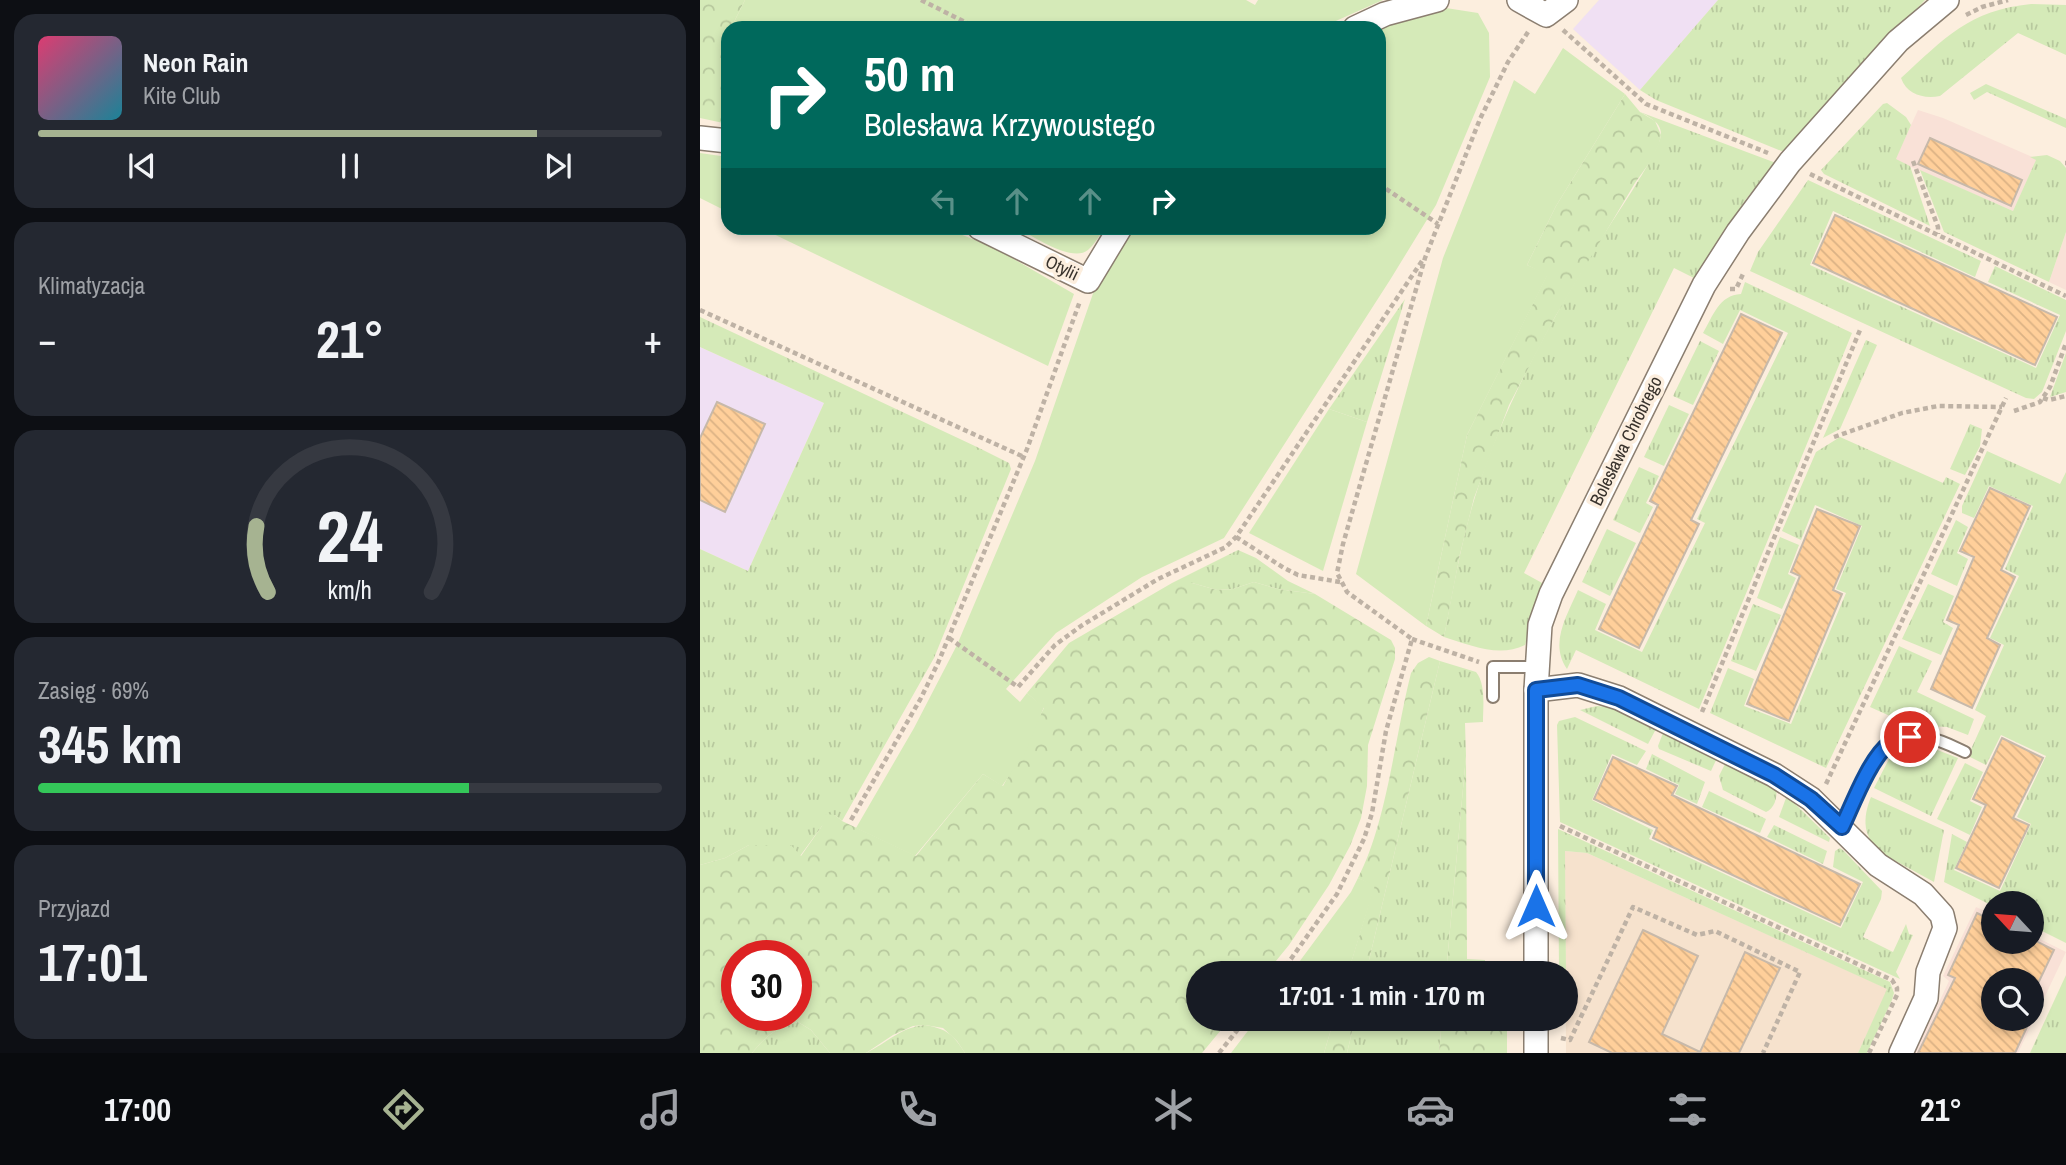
<!DOCTYPE html>
<html lang="pl">
<meta charset="utf-8">
<style>
body{margin:0;font-family:"Archivo Narrow",sans-serif;background:#242831;color:#f1f3f6;height:100vh;display:flex;flex-direction:column;font-size:26px;white-space:nowrap}
*{box-sizing:border-box;margin:0}
p{font-size:23px;color:#9ea1a6}
.icon{flex:none;width:38px;height:38px;fill:none;stroke:currentColor;stroke-width:2;stroke-linecap:round;stroke-linejoin:round}
.map{position:relative;flex:1;overflow:hidden}
.sheet{display:flex;flex-direction:column;gap:14px;padding:14px;background:#0d0f14;width:700px}
.sheet>*{flex:none}
.guide{position:absolute;left:21px;top:21px;width:665px;height:214px;border-radius:21px;box-shadow:0 4px 10px #0003;background:#00695c;color:#fff;overflow:hidden}
.needle{width:46px;rotate:296deg}
.tools{position:absolute;left:1281px;top:891px;display:grid;gap:14px}
.tools a{display:grid;place-items:center;width:63px;height:63px;border-radius:50%;background:#171b24;box-shadow:0 4px 10px #0003;font-size:35px}
.speed{position:absolute;left:21px;top:940px;display:flex;gap:14px;font-size:35px;font-weight:700;text-align:center}
.speed>*{display:grid;place-content:center;width:91px;height:91px;border-radius:50%;background:#171b24;box-shadow:0 4px 10px #0003;line-height:1}
.speed .limit{border:10px solid #d22;background:#fff;color:#111}
.pin{position:absolute;display:grid;place-items:center;width:60px;height:60px;color:#fff;margin:-30px;border:4px solid #fff;border-radius:50%;box-shadow:0 2px 7px #0007}
.me{position:absolute;width:77px;margin:-38px;rotate:0deg;stroke-linejoin:round;filter:drop-shadow(0 0 5px #0008)}
.turn{display:flex;align-items:center;gap:24px;height:147px;padding:0 28px;font-size:32px}
.turn .icon{width:91px;height:91px;stroke-width:2.5}
.turn b{display:block;font-size:49px;line-height:60px}
.lanes{display:flex;align-items:center;height:66px;padding:0 28px;background:#0003;justify-content:center;gap:35px;direction:ltr}
.lanes .off{opacity:.35}
.big{font-size:52px;font-weight:800;line-height:1.1}
.sheet .tile{flex:1;display:flex;flex-direction:column;justify-content:center;gap:10px;min-width:0;padding:0 24px;border-radius:21px;background:#242831}
.sheet .dial{align-items:center;gap:0}
.dial svg{height:182px;overflow:visible;fill:none;stroke:#363941;stroke-width:7;stroke-linecap:round;text-anchor:middle}
.dial text{fill:#f1f3f6;stroke:none}
.song{display:flex;align-items:center;gap:21px}
.cover{width:84px;height:84px;border-radius:10px;background:linear-gradient(135deg,hsl(340 70% 55%),hsl(190 70% 35%))}
.played{height:7px;border-radius:4px;background:linear-gradient(90deg,#a6b391 80%,#363941 80%)}
.keys{display:flex;justify-content:space-around;direction:ltr}
.heat{display:flex;justify-content:space-between;align-items:center;font-size:38px;direction:ltr}
.charge{height:10px;border-radius:5px;background:linear-gradient(90deg,#34c759 69%,#363941 0)}
.trip{position:absolute;left:486px;top:961px;width:392px;height:70px;border-radius:35px;background:#171b24;box-shadow:0 4px 10px #0003;font-weight:800;line-height:70px;text-align:center}
.menu{display:flex;height:112px;justify-content:space-around;align-items:center;background:#090b0e;color:#9ea1a6}
.menu .icon{width:49px;height:49px}
.menu .on{color:#a6b391}
.menu b{font-size:32px;color:#f1f3f6}
main{display:flex;flex:1;min-height:0}
.map>svg:first-child{display:block}
.commercial{fill:#f9e1d7;fill-rule:evenodd}
.industrial{fill:#f0e0f3}
.built{fill:#f6e2cd}
.grass{fill:url(#grass-tufts)}
.forest{fill:url(#forest-crowns);fill-rule:evenodd}
.green{fill:#d5eab8}
.building{fill:url(#building-back-hatch);stroke:#c7b9aa;stroke-width:2}
.lines{fill:none;stroke-linecap:round;stroke-linejoin:round}
.lane-casing{stroke:#8b7e70;stroke-width:14}
.street-casing{stroke:#8b7e70;stroke-width:26}
.path{stroke:#beb2a5;stroke-width:4.5;stroke-dasharray:5 3.5;stroke-linecap:butt}
.lane{stroke:#fff;stroke-width:10}
.street{stroke:#fff;stroke-width:23}
.route-casing{stroke:#114b97;stroke-width:18}
.route{stroke:#1a73e8;stroke-width:12}
.labels{text-anchor:middle;stroke-width:7;stroke-linejoin:round;paint-order:stroke}
.street-label{font-size:18px;fill:#38322c;stroke:#fceede}
</style>
<main>
<section class="sheet">
<div class="tile">
<div class="song"><i class="cover"></i><div><b>Neon Rain</b><p>Kite Club</p></div></div>
<div class="played"></div>
<div class="keys"><svg class="icon" aria-label="previous" viewBox="0 0 24 24"><path d="M18 5L8 12l10 7zM5 5v14"/></svg><svg class="icon" aria-label="pause" viewBox="0 0 24 24"><path d="M8 5v14M16 5v14"/></svg><svg class="icon" aria-label="next" viewBox="0 0 24 24"><path d="M6 5l10 7-10 7zM19 5v14"/></svg></div>
</div>
<div class="tile"><p>Klimatyzacja</p>
<div class="heat"><a>−</a><b class="big">21°</b><a>+</a></div>
</div>
<div class="tile dial"><svg viewBox="0 0 100 80">
<path d="M14 69A42 42 0 1 1 86 69"/>
<path d="M14 69A42 42 0 0 1 9 40" stroke="#a6b391"/>
<text x="50" y="56" font-size="32" font-weight="700">24</text>
<text x="50" y="72" font-size="11">km/h</text>
</svg></div>
<div class="tile"><p>Zasięg · 69%</p><b class="big">345 km</b><div class="charge"></div></div>
<div class="tile"><p>Przyjazd</p><b class="big">17:01</b></div>
</section>
<div class="map">
<svg width="1366" height="1053" viewBox="0 0 1366 1053">
<defs>
<pattern id="grass-tufts" width="24" height="20" patternUnits="userSpaceOnUse" patternTransform="scale(1.75)"><rect width="24" height="20" fill="#d5eab8"/><path d="M3 7l-1-3M5 7V3M7 7l1-3M15 17l-1-3M17 17v-4M19 17l1-3" fill="none" stroke="#b8c99e"/></pattern>
<pattern id="forest-crowns" width="20" height="18" patternUnits="userSpaceOnUse" patternTransform="scale(1.75)"><rect width="20" height="18" fill="#d5eab8"/><path d="M2 6a3 3 0 1 1 6 0M12 15a3 3 0 1 1 6 0" fill="none" stroke="#b8c99e"/></pattern>
<pattern id="building-back-hatch" width="6" height="6" patternUnits="userSpaceOnUse" patternTransform="scale(1.75)"><rect width="6" height="6" fill="#ffcf9a"/><path d="M-1 5l2 2M0 0l6 6M5-1l2 2" fill="none" stroke="#dbb285"/></pattern>
</defs>
<rect width="100%" height="100%" fill="#fceede"/>
<!-- commercial -->
<g class="commercial">
<path d="M1218 110 1243 118 1337 159 1313 211 1195 160Z"/>
<path d="M1366 232V290L1349 282Z"/>
<path d="M1276 907 1293 915V942H1332V935L1366 952 1318 1053H1215L1249 981 1243 976ZM1293 980H1332V1018H1293Z"/>
</g>
<!-- industrial -->
<g class="industrial">
<path d="M899 0H1018L940 90 873 29Z"/>
<path d="M0 347 124 403 48 571 0 549Z"/>
</g>
<!-- built -->
<path class="built" d="M865 851 887 853 1188 989 1158 1053H866Z"/>
<!-- grass -->
<g class="grass">
<path d="M1018 0H1225L1084 152 956 100 940 90Z"/>
<path d="M1331 4 1366 5V55L1318 33 1240 96C1224 99 1207 95 1201 78 1245 38 1269 10 1331 4Z"/>
<path d="M1286 84 1366 119V128L1287 92 1274 100 1270 93Z"/>
<path d="M1187 103 1206 117 1211 125 1196 159 1210 166 1230 226 1124 174 1121 170 1183 104Z"/>
<path d="M940 112 1076 163 1046 199 996 279 974 268 824 573 844 584 825 645C799 658 770 645 744 637 753 590 761 542 775 497 803 407 849 324 898 244 910 224 961 151 961 134 961 122 949 117 940 112Z"/>
<path d="M1347 155 1360 161 1366 168V232L1349 282 1244 232 1220 170 1313 211 1336 160 1330 157Z"/>
<path d="M1108 180 1281 261 1275 277 1133 211 1110 265 1336 368 1360 315 1288 282 1295 266 1366 300V331L1342 392 1334 399 1326 398 1050 271 1058 252Z"/>
<path d="M1045 282 1152 333 999 709 876 650 867 669C849 643 867 616 878 590L906 604 895 630 942 652 1005 523 997 519 1088 333 1040 310 1023 344 1003 333C1013 316 1019 295 1041 294Z"/>
<path d="M705 299 667 422 629 409Z"/>
<path d="M0 317 277 447 309 463 311 469 234 658 142 821 135 815 122 826 100 856 49 845 25 858 0 865V549L48 571 124 403 0 347Z"/>
<path d="M1166 340 1177 345 1140 429 1123 438Z"/>
<path d="M1000 341 1019 351 993 405 973 396Z"/>
<path d="M1366 353V392L1350 397Z"/>
<path d="M969 405 989 414 964 466 944 457Z"/>
<path d="M1270 424 1282 429 1280 446 1265 475 1250 469Z"/>
<path d="M1140 437 1243 483 1246 477 1260 484 1126 768 1010 713 1028 668 1054 679 1044 706 1091 724 1146 593 1136 589 1162 526 1115 505 1101 540 1082 531 1116 452Z"/>
<path d="M1287 451 1360 484 1366 472V943L1332 926V903H1293V906L1244 882 1252 834 1267 842 1254 870 1300 891 1331 824 1317 817 1346 756 1301 735 1286 765 1268 756 1286 716 1275 710 1304 645 1290 638 1319 576 1305 569 1333 506 1289 486 1274 518 1262 513V506Z"/>
<path d="M939 467 959 476 946 503 953 507 940 533 913 520Z"/>
<path d="M1256 520 1268 527 1257 553 1268 559 1257 586 1231 574Z"/>
<path d="M907 529 936 543 910 596 882 582Z"/>
<path d="M1080 537 1099 545 1088 574 1096 578 1082 609 1057 598Z"/>
<path d="M538 550 556 558 588 581 615 594 578 589 554 582 533 589 517 590 492 583H472Z"/>
<path d="M1228 584 1254 596 1243 622 1253 628 1241 655 1202 639Z"/>
<path d="M1053 604 1081 615 1056 671 1031 661Z"/>
<path d="M1199 646 1232 661 1217 692 1274 719 1268 735 1247 727 1210 725 1170 707Z"/>
<path d="M740 661 776 672C786 684 783 707 783 722L765 723 766 756 746 973H666Z"/>
<path d="M897 706 914 708 954 726 956 729 948 744 880 710Z"/>
<path d="M875 717 946 751 937 765 912 754 892 800 953 830 949 839 1141 928 1163 882 1133 867 1135 851 1140 848 1144 851 1182 891 1181 899 1163 937 1193 952 1206 924 1209 934 1213 935 1196 972 1200 979 860 822 857 725 859 721Z"/>
<path d="M967 732 1017 758 1011 771 959 749 958 746 963 733Z"/>
<path d="M1207 745 1227 746 1258 758 1231 816 1174 788 1189 759Z"/>
<path d="M952 754 1005 782 997 804 975 794 979 785 946 769Z"/>
<path d="M1026 762 1076 789C1078 797 1074 809 1066 812L1023 790 1019 776Z"/>
<path d="M1265 763 1283 772 1270 801 1282 807 1270 835 1237 819Z"/>
<path d="M1009 791 1066 819 1060 833 1002 807Z"/>
<path d="M1171 797 1244 830 1234 882 1181 853C1163 837 1162 819 1171 797Z"/>
<path d="M1086 798 1090 799 1130 838 1129 842 1079 817Z"/>
<path d="M1074 825 1127 851 1123 864 1067 837Z"/>
<path d="M858 829 1190 982 1194 993 1192 1000 1167 1053H1158L1187 989 887 853 865 851 866 973H859Z"/>
<path d="M1366 975V1053H1330Z"/>
<path d="M655 1019H742L739 1053H647Z"/>
<path d="M98 1022 111 1030 130 1053H52C67 1035 75 1028 98 1022Z"/>
<path d="M225 1025C247 1029 253 1034 265 1053H166C187 1043 201 1027 225 1025Z"/>
</g>
<!-- forest -->
<g class="forest">
<path d="M0 0H45L31 28H28V34L22 47 28 50V124L0 118Z"/>
<path d="M925 94 940 112 955 121 961 135 959 144 952 159 935 183 855 317 809 405 774 498 760 554 744 637 726 626 767 435 847 275 827 265 856 206Z"/>
<path d="M554 582 578 589 615 594 691 640 695 648V659L668 745 667 786 661 818 650 846 629 885 589 945 566 973H499V1018L530 1019 502 1053H265L257 1041 243 1028 225 1025 213 1026 193 1035 166 1053H130L111 1030 98 1022C75 1028 67 1035 52 1053H0V865L25 858 49 845H91L101 856 122 826 125 814 135 815 142 821 216 856 283 774 303 786 344 708 327 693 369 643 472 583H492L517 590 533 589ZM37 956H96V1015H37Z"/>
<path d="M729 657 740 661 666 973H648L674 886 658 878C687 822 695 736 711 673L718 663Z"/>
<path d="M766 756 767 959 785 960V972L799 973H746Z"/>
<path d="M634 1019H655L647 1053H624Z"/>
<path d="M742 1019H807V1053H739Z"/>
</g>
<!-- green -->
<g class="green">
<path d="M45 0H546L555 5 558 0H683L620 28H31Z"/>
<path d="M746 8 778 13 789 33 790 77 736 205 690 280 524 538 442 577 356 633 306 689 320 702 327 693 344 707 325 753 302 786 283 774 215 856 156 828 214 728 257 645 335 461 397 282 435 228H679V28L685 20Z"/>
<path d="M863 48 925 94 856 206 827 265 848 274 767 435 726 626 656 574 743 258 814 80 835 94Z"/>
<path d="M0 153 28 157V212L0 198Z"/>
<path d="M61 228H245L295 248 374 294 348 366Z"/>
<path d="M317 228H405C400 234 395 244 388 250 372 263 333 236 317 228Z"/>
<path d="M629 409 667 422 623 571 549 533Z"/>
<path d="M658 878 675 885 648 973H591L651 892Z"/>
<path d="M557 1019V1018L634 1019 624 1053H531Z"/>
</g>
<!-- building -->
<g class="building">
<path d="M1230 138 1322 180 1311 206 1218 164Z"/>
<path d="M1135 215 1357 317 1335 365 1113 263Z"/>
<path d="M1041 314 1082 333 991 520 999 524 939 648 899 629 958 505 950 501Z"/>
<path d="M17 402 65 424 25 512 0 500V438Z"/>
<path d="M1290 488 1330 506 1301 570 1315 577 1287 638 1300 645 1272 708 1231 689 1259 625 1247 620 1274 557 1260 551Z"/>
<path d="M1117 509 1160 526 1133 590 1142 594 1089 721 1047 704 1100 576 1091 572Z"/>
<path d="M1302 738 1343 758 1313 818 1329 825 1299 888 1256 868 1286 805 1273 799Z"/>
<path d="M913 757 977 786 972 795 1160 884 1140 925 953 838 957 828 894 799Z"/>
<path d="M1277 913 1293 921V942H1332V939L1354 950 1332 996V980H1293V1018H1321L1320 1021 1328 1025 1315 1053H1218L1255 978 1248 975Z"/>
<path d="M943 930 998 956 962 1034 1000 1052 1045 952 1080 968 1039 1053H912L889 1042Z"/>
</g>
<g class="lines">
<defs>
<g id="lane">
<path d="M793 697V667H837"/>
<path d="M1142 827C1152 806 1173 754 1191 742 1202 736 1217 735 1229 738 1241 740 1254 747 1265 752"/>
</g>
<g id="street">
<path d="M819 0 846 15 866 0"/>
<path d="M655 28 685 14 737 0"/>
<path d="M0 138 28 141"/>
<path d="M280 228 388 281 420 228"/>
<path d="M836 690 878 685 919 698 1074 775 1111 799 1178 865 1223 894 1242 915 1245 928 1228 972 1226 998 1201 1053"/>
<path d="M836 973V690L840 625 851 594 1004 285 1038 232 1090 162 1198 41 1247 0"/>
<path d="M836 1053V1018"/>
</g>
</defs>
<!-- lane casing -->
<use href="#lane" class="lane-casing"/>
<!-- street casing -->
<use href="#street" class="street-casing"/>
<!-- path -->
<g class="path">
<path d="M221 0 277 28"/>
<path d="M1266 15 1282 7 1308 0"/>
<path d="M863 30 946 104 1068 153"/>
<path d="M1213 161 1238 227V234"/>
<path d="M1365 163H1366"/>
<path d="M1110 174 1366 296"/>
<path d="M679 184 738 224"/>
<path d="M1030 289H1036L1043 274"/>
<path d="M0 310 324 457"/>
<path d="M1343 398 1349 400 1366 396"/>
<path d="M1314 411 1340 402 1350 387 1366 343"/>
<path d="M1134 437 1202 413 1238 406 1302 407"/>
<path d="M536 537 584 568 598 575 640 582"/>
<path d="M249 638 318 687 355 645 381 626 458 579 526 547 536 537 722 261"/>
<path d="M712 639 779 662"/>
<path d="M1002 712 1160 330"/>
<path d="M1126 784 1306 398"/>
<path d="M151 820 221 698 238 663 327 449 380 301"/>
<path d="M860 826 1192 980 1197 988V995L1169 1053"/>
<path d="M581 973 637 894 664 839 672 813 686 731 712 639 647 592 637 573 643 544 725 258 780 119 808 62 828 32"/>
<path d="M861 1038 870 1040 933 907 997 935 1015 931 1100 972 1063 1053"/>
<path d="M519 1053 547 1018"/>
</g>
<!-- lane -->
<use href="#lane" class="lane"/>
<!-- street -->
<use href="#street" class="street"/>
</g>
<g class="lines">
<defs>
<path id="route" d="M836 906V690L878 685 919 698 1074 775 1111 799 1142 827C1152 806 1170 758 1189 744 1195 739 1203 738 1210 737"/>
</defs>
<!-- route casing -->
<use href="#route" class="route-casing"/>
<!-- route -->
<use href="#route" class="route"/>
</g>
<g class="labels">
<!-- street labels -->
<g class="street-label">
<text transform="translate(362 268) rotate(26)" y="6">Otylii</text>
<text transform="translate(926 441) rotate(-64)" y="6">Bolesława Chrobrego</text>
</g>
</g>
</svg>
<div class="tools">
<a><svg class="needle" viewBox="-14 -14 28 28"><path d="M0-13l5 13h-10z" fill="#e53935"/><path d="M0 13l5-13h-10z" fill="#9ea1a6"/></svg></a>
<a><svg class="icon" aria-label="search" viewBox="0 0 24 24"><circle cx="10" cy="10" r="6"/><path d="M15 15l6 6"/></svg></a>
</div>
<div class="speed"><div class="limit">30</div></div>
<div class="pin" style="left:1210px;top:737px;background:#d93025"><svg class="icon" aria-label="arrive" viewBox="0 0 24 24"><path d="M6 21V4h12l-3 4 3 4H6"/></svg></div>
<svg class="me" style="left:836px;top:906px" viewBox="-20 -20 40 40"><path d="M0-17L14 15 0 8-14 15z" fill="#1a73e8" stroke="#fff" stroke-width="4"/></svg>
<div class="trip">17:01 · 1 min · 170 m</div>
<div class="guide">
<div class="turn"><svg class="icon" aria-label="right" viewBox="0 0 24 24"><path d="M7 20v-9h11M14 6l5 5-5 5"/></svg><div><b>50 m</b>Bolesława Krzywoustego</div></div>
<div class="lanes"><svg class="icon off" aria-label="left" viewBox="0 0 24 24"><path d="M17 20v-9H6M10 6l-5 5 5 5"/></svg><svg class="icon off" aria-label="ahead" viewBox="0 0 24 24"><path d="M12 20V5M6 11l6-6 6 6"/></svg><svg class="icon off" aria-label="ahead" viewBox="0 0 24 24"><path d="M12 20V5M6 11l6-6 6 6"/></svg><svg class="icon" aria-label="right" viewBox="0 0 24 24"><path d="M7 20v-9h11M14 6l5 5-5 5"/></svg></div>
</div>
</div>
</main>
<nav class="menu">
<b>17:00</b>
<svg class="icon on" aria-label="directions" viewBox="0 0 24 24"><path d="M12 3l9 9-9 9-9-9zM9 14v-3h6M13 9l2 2-2 2"/></svg>
<svg class="icon" aria-label="music" viewBox="0 0 24 24"><path d="M9 18V5l10-2v13"/><circle cx="6" cy="18" r="3"/><circle cx="16" cy="16" r="3"/></svg>
<svg class="icon" aria-label="phone" viewBox="0 0 24 24"><path d="M5 4h4l2 5-3 2q2 4 5 5l2-3 5 2v4C11 20 4 13 5 4z"/></svg>
<svg class="icon" aria-label="climate" viewBox="0 0 24 24"><path d="M12 3v18M4 7l16 10M4 17L20 7"/></svg>
<svg class="icon" aria-label="car" viewBox="0 0 24 24"><path d="M5 17H2v-5l4-1 3-4h7l3 4 3 1v5h-3M9 17h6M6 11h13"/><circle cx="7" cy="17" r="2"/><circle cx="17" cy="17" r="2"/></svg>
<svg class="icon" aria-label="filters" viewBox="0 0 24 24"><path d="M4 7h16M4 17h16"/><circle cx="9" cy="7" r="2"/><circle cx="15" cy="17" r="2"/></svg>
<b>21°</b>
</nav>
